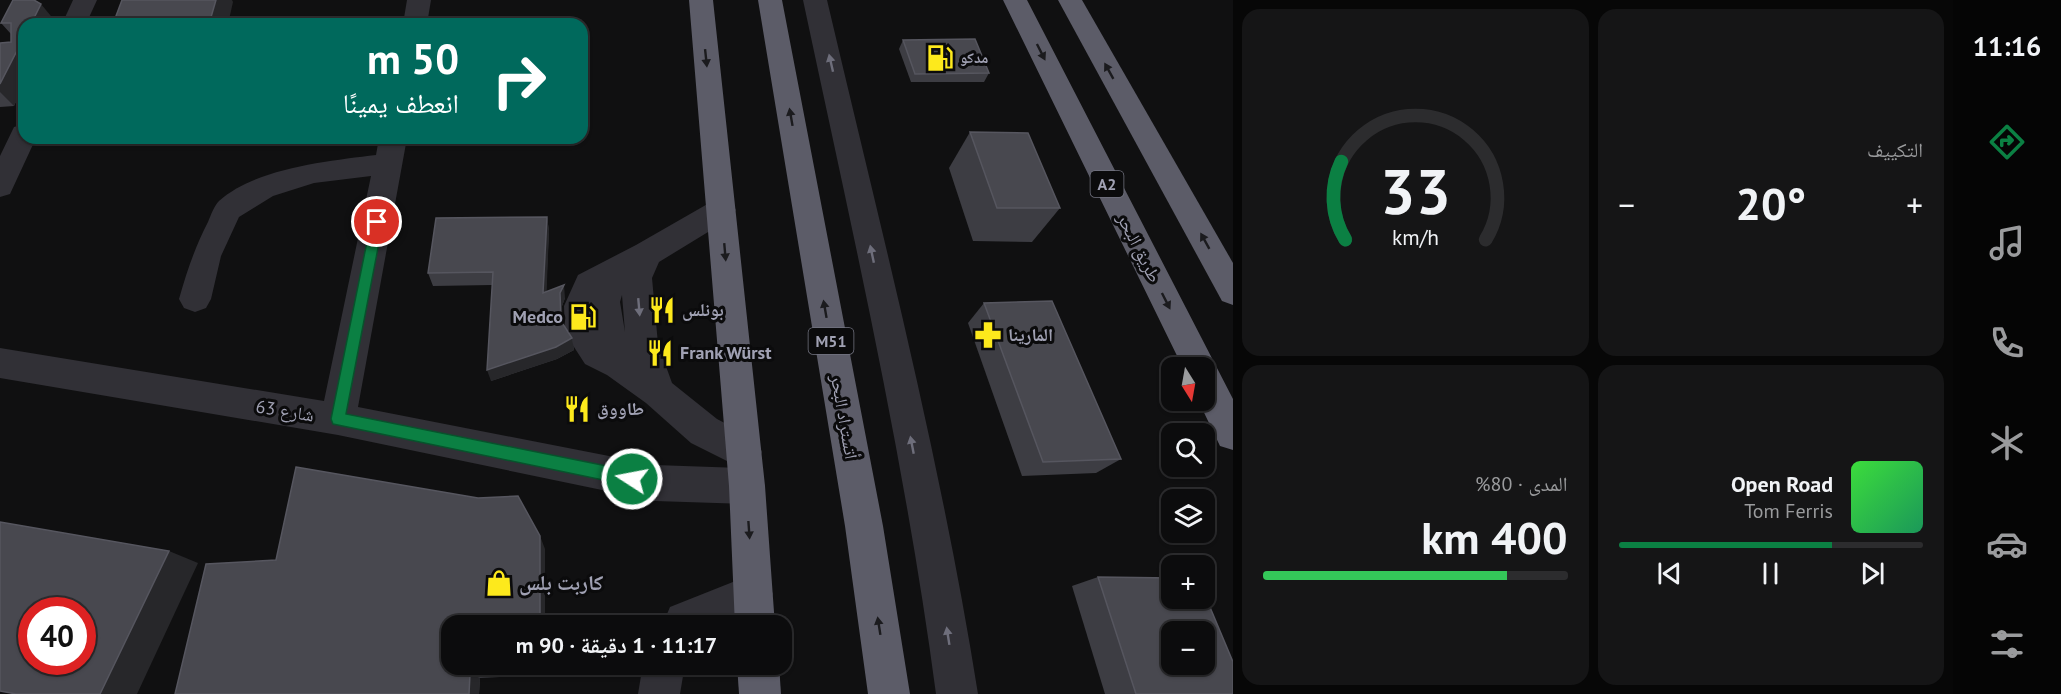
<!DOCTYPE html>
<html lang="ar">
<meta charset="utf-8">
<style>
body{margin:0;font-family:"PT Sans","Noto Naskh Arabic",sans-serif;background:#151516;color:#f1f3f6;direction:rtl;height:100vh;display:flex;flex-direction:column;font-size:22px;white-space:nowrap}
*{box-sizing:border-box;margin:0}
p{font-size:20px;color:#9a9b9d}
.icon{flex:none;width:33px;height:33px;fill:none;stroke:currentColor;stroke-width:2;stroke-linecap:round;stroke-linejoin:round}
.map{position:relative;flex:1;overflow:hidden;direction:ltr}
.side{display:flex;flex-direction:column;gap:9px;padding:9px;background:#070707;width:720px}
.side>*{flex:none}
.banner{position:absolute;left:18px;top:18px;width:570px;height:126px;border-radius:18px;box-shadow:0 2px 4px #0004,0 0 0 2px #2c2c2e;direction:rtl;background:#00695c;color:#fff;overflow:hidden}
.needle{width:39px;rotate:169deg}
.controls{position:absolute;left:1161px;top:357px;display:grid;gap:12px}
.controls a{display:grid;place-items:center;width:54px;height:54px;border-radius:12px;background:#0c0c0d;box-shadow:0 2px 4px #0004,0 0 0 2px #2c2c2e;font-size:30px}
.speed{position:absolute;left:18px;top:597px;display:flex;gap:12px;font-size:30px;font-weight:700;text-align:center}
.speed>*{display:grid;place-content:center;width:78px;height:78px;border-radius:50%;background:#0c0c0d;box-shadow:0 2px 4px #0004,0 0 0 2px #2c2c2e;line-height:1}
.speed .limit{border:9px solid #d22;background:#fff;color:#111}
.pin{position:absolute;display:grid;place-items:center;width:51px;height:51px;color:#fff;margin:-26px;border:3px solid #fff;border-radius:50%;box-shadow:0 2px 6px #0007}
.me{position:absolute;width:66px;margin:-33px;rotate:281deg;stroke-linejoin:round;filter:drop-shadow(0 0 4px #0008)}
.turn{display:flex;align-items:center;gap:21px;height:126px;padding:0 30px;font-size:27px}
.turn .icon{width:78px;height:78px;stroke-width:2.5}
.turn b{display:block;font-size:42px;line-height:51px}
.big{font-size:45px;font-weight:700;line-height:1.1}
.side .tile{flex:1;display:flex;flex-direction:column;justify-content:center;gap:9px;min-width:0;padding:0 21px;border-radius:18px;background:#151516}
.side .dial{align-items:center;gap:0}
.dial svg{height:156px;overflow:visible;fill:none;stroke:#2c2c2e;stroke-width:7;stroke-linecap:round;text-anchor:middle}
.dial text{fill:#f1f3f6;stroke:none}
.song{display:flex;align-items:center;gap:18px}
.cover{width:72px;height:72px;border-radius:9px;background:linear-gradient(135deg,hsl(120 70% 55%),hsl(150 70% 35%))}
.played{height:6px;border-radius:3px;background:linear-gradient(90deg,#0b8043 70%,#2c2c2e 70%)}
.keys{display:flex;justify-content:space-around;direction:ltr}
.heat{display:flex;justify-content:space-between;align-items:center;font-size:33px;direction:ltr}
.charge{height:9px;border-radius:4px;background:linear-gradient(90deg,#34c759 80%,#2c2c2e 0)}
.side .tiles{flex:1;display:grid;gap:9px;grid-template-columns:repeat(2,1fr)}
.trip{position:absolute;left:441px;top:615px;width:351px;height:60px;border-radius:18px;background:#0c0c0d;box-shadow:0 2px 4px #0004,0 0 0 2px #2c2c2e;font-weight:700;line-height:60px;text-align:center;direction:rtl}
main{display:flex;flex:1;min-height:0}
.tab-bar{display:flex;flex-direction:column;width:108px;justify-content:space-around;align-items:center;background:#050505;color:#9a9b9d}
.tab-bar .icon{width:42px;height:42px}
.tab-bar .current{color:#0b8043}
.tab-bar b{font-size:27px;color:#f1f3f6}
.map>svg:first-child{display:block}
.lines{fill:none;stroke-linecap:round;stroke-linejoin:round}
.minor{fill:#313036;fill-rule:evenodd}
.highway{fill:#5c5c68;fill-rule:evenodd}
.wall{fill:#3d3d43}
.shaded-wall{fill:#27272a}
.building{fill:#48484f;stroke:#56565f;stroke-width:1.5;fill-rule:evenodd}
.oneway{fill:#1b1b1e}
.oneway2{fill:#6e6e7b}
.route{fill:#0b8043;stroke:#07532c;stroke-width:1.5}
.labels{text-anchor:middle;stroke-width:6;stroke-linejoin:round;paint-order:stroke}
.far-poi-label{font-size:15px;font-weight:bold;fill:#a0a1b3;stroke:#0b0b0c;text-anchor:start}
.shield{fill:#0b0b0c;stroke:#737481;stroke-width:1.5}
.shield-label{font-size:16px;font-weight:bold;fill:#a0a1b3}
.street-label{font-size:18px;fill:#a0a1b3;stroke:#0b0b0c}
.poi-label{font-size:18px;font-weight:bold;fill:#a0a1b3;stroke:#0b0b0c;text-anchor:start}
.near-poi-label{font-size:21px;font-weight:bold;fill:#a0a1b3;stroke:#0b0b0c;text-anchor:start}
</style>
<main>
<nav class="tab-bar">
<b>11:16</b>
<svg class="icon current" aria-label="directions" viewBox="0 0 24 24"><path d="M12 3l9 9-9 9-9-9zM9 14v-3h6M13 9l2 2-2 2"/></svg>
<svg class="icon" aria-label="music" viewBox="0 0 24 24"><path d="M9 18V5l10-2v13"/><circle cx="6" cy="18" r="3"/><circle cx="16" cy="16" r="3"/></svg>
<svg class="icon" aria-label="phone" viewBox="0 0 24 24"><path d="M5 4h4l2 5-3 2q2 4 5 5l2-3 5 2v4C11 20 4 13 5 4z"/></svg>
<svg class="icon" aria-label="climate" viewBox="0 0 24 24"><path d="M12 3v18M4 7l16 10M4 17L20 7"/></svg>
<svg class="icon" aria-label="car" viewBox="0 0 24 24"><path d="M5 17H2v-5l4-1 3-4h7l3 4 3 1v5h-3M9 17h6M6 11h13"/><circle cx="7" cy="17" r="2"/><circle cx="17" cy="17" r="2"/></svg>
<svg class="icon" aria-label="filters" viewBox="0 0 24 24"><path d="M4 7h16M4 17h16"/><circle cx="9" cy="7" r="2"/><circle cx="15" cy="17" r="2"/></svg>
</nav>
<section class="side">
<div class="tiles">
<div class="tile"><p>التكييف</p>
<div class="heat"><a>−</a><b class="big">20°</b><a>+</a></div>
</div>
<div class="tile dial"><svg viewBox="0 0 100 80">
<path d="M14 69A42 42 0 1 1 86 69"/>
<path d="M14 69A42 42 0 0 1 12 29" stroke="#0b8043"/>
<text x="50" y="56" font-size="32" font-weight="700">33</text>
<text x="50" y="72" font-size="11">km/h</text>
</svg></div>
<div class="tile">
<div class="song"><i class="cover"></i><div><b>Open Road</b><p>Tom Ferris</p></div></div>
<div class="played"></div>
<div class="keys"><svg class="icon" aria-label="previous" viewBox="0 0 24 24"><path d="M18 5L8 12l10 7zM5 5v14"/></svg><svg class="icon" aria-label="pause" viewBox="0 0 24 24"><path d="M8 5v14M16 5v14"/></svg><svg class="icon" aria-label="next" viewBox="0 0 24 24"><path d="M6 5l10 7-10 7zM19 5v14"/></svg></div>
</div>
<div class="tile"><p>المدى · 80%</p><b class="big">400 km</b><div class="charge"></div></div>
</div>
</section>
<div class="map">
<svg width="1233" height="694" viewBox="0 0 1233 694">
<rect width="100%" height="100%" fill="#101011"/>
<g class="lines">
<!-- minor -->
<g class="minor">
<path d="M73 0H97L86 24H62Z"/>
<path d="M407 0H431L427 24H403Z"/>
<path d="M803 0H827C881 230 941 460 978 694H936C905 460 852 230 803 0Z"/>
<path d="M24 124V138H36L10 194 0 197V156L14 127Z"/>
<path d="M379 138H407L358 407 655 465 741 468 691 443 646 403 607 375 585 364 565 333 564 306 578 275 636 245 711 202 721 199 731 202 736 210 731 218 659 262 652 278 658 344 672 383 717 419 757 440 762 452 757 464 746 468 760 473 765 486 760 499 747 504 655 501 338 435 0 378V348L324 401 371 176 314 183 273 196 239 217 221 256 211 299 206 308 195 312 184 308 179 299C187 271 195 247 208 222 211 215 214 206 219 201 256 168 328 161 376 155ZM622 295 625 332 620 302Z"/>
<path d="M753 574 767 580 773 594 767 608 724 626H662L670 607Z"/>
<path d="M643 664H685L680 694H638Z"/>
</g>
<!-- highway -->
<g class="highway">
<path d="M689 0H713L765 486 775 626H735L729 486Z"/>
<path d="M758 0H782L883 526 910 694H868L845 526Z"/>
<path d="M1003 0H1027L1233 399V450L1220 446 1198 400H1204V368H1183Z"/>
<path d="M1058 0H1082L1233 263V305L1222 301Z"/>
<path d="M737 664H779L781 694H739Z"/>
</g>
</g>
<!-- wall -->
<g class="wall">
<path d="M55 21 24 24V84L14 106 0 107V43L11 42V34L1 23Z"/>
<path d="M903 40 989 73 984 82H911L899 49Z"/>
<path d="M970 132 1060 208 1032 242 973 241 949 168Z"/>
<path d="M547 217 549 231 546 292 565 298 562 306V323L572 338 574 350 557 359 491 381 492 285 433 286 428 273Z"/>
<path d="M984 303 1121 459 1096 473 1022 476 968 323Z"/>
<path d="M545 549V626H452V664H545V675L480 678 479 694H175Z"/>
<path d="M1098 577 1233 694H1105L1072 586Z"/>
</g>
<!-- shaded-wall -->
<g class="shaded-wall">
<path d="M216 0H232L233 2 228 24H209Z"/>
<path d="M41 4 55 21 53 24H31Z"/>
<path d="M24 37V84L14 106 0 92V84Z"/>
<path d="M547 217 549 231 546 306 543 293Z"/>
<path d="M564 285 565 298 562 306 563 333 561 321 560 293Z"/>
<path d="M572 338 574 350 557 359 491 381 487 370Z"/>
<path d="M540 536 545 549V626H540Z"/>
<path d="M169 551 198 563 137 694H100Z"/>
<path d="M540 664H545V675L540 670Z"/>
<path d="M470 674 480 678 479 694H469Z"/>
</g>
<!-- building -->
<g class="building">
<path d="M13 0H34L41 4 31 24H24V37L0 84V43L11 42V23H1Z"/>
<path d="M122 0H216L209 24H113Z"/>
<path d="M975 39 989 73 915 74 903 40Z"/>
<path d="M970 132 1028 133 1060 208H997Z"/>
<path d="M547 217 543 293 564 285 560 293 561 321 572 338 556 347 487 370 493 272 428 273 436 218Z"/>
<path d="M1052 301 1121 459 1043 462 984 303Z"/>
<path d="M296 467 478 498 518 496 540 536V626H452V664H540V670L470 674 469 694H175L206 564 276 560Z"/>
<path d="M0 522 169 551 100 694H16L0 691ZM32 610H82V662H32Z"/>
<path d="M1098 577 1172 578V598H1204V593L1233 662V694H1136ZM1172 632H1204V664H1172Z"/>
</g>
<!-- one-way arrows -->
<defs><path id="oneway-solid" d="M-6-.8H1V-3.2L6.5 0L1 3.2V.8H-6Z" transform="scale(1.5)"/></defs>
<g class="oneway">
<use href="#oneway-solid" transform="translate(1041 52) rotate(63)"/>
<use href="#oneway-solid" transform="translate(706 58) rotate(84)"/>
<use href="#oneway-solid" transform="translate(1109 71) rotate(-119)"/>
<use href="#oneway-solid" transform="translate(791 117) rotate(-100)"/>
<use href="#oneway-solid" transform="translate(1205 241) rotate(-119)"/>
<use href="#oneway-solid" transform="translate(725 252) rotate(85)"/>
<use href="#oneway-solid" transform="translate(1166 301) rotate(63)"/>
<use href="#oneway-solid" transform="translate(825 309) rotate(-100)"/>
<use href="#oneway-solid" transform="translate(749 530) rotate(86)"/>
<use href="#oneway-solid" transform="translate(879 626) rotate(-99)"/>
</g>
<g class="oneway2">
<use href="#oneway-solid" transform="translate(831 63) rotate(-103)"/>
<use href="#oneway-solid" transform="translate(872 254) rotate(-102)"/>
<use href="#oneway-solid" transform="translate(639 307) rotate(85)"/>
<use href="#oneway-solid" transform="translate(912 445) rotate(-101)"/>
<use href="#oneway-solid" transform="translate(948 636) rotate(-99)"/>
</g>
<!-- route -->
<path class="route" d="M377 217 383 222 346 414 632 471 638 474 640 479 638 484 632 486 333 424 331 419 371 222Z"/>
<!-- icons -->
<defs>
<symbol id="fuel-bare" viewBox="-9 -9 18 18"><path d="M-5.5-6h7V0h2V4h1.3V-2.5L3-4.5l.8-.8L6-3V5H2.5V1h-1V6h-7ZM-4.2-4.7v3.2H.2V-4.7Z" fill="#fde91c" stroke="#0b0b0c" stroke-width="2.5" paint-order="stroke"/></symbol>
<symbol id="restaurant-bare" viewBox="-9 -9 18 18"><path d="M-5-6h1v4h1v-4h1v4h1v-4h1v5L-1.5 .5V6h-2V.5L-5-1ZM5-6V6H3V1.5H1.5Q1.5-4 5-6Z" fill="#fde91c" stroke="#0b0b0c" stroke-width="2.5" paint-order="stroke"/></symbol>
<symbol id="pharmacy-bare" viewBox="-9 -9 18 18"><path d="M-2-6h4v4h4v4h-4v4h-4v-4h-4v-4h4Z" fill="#fde91c" stroke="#0b0b0c" stroke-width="2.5" paint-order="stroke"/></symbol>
<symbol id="shop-bare" viewBox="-9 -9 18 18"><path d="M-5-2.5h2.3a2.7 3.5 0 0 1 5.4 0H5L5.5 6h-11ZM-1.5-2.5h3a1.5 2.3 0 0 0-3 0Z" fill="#fde91c" stroke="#0b0b0c" stroke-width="2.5" paint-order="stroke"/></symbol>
</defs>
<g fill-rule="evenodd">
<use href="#fuel-bare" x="921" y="39" width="38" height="38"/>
<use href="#restaurant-bare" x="643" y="291" width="38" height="38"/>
<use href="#fuel-bare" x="564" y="298" width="38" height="38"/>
<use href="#pharmacy-bare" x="969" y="316" width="38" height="38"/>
<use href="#restaurant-bare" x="641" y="334" width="38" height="38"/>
<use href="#restaurant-bare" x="558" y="390" width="38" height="38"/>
<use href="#shop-bare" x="480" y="564" width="38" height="38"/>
</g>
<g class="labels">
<!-- far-poi labels -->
<g class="far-poi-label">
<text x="960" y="63">مدكو</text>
</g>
<!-- shield labels -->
<g class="shield">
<rect x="1090.5" y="171" width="33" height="26" rx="4.5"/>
<rect x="808.5" y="328" width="45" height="26" rx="4.5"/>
</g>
<g class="shield-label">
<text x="1107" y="190">A2</text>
<text x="831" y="347">M51</text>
</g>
<!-- street labels -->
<g class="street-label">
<text transform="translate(1139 248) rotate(63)" y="6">طريق البحر</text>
<text transform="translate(285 411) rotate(9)" y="6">شارع 63</text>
<text transform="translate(844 417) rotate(80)" y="6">أتستراد البحر</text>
</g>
<!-- poi labels -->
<g class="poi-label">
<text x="682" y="316">بونلس</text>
<text x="563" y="323" text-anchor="end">Medco</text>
<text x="1008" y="341">المارينا</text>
<text x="680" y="359">Frank Würst</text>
<text x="597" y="415">طاووق</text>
</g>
<!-- near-poi labels -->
<g class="near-poi-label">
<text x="519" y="590">كاربت بلس</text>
</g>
</g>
</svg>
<div class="controls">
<a><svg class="needle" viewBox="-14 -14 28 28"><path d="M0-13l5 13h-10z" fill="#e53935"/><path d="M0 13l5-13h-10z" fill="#9a9b9d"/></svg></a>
<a><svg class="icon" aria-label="search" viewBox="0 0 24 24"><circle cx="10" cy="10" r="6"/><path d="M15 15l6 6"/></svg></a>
<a><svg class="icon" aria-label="layers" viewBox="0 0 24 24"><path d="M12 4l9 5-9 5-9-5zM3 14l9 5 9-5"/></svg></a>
<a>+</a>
<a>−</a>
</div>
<div class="speed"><div class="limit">40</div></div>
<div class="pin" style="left:377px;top:222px;background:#d93025"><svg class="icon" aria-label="arrive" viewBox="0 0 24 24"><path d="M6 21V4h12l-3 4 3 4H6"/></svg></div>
<svg class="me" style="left:632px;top:479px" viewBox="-20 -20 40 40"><circle r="17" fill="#0b8043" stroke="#fff" stroke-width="3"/><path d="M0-11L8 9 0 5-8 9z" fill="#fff"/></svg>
<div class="trip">11:17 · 1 دقيقة · 90 m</div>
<div class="banner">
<div class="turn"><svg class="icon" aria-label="right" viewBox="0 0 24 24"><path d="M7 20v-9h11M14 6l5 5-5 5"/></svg><div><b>50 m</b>انعطف يمينًا</div></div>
</div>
</div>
</main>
